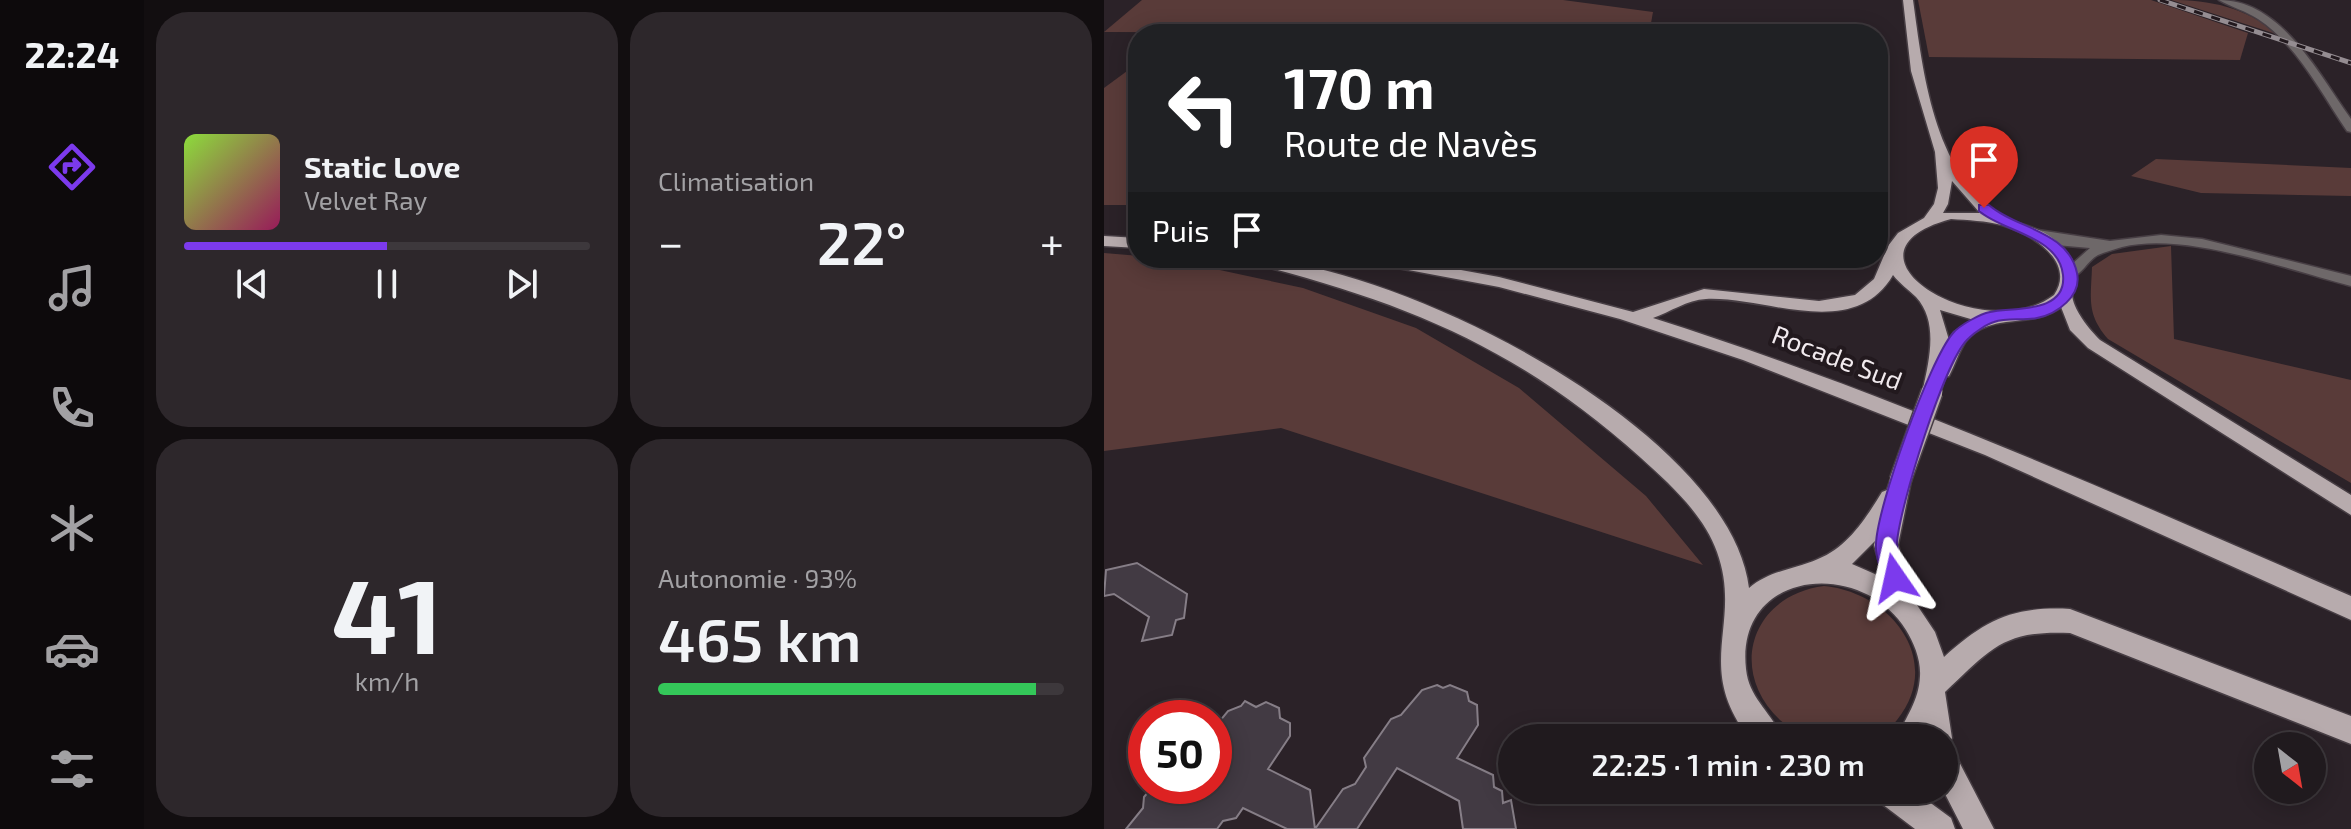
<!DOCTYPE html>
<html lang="fr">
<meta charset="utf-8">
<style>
body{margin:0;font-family:"Exo 2",sans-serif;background:#2d272b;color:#f1f3f6;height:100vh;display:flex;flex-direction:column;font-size:30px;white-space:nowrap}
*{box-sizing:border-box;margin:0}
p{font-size:26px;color:#a2a1a4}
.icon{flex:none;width:44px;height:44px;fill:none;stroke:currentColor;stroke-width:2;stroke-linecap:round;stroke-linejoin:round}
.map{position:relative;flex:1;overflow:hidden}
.panel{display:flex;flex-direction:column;gap:12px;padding:12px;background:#120e10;width:960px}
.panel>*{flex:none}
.guide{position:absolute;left:24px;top:24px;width:760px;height:244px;border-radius:32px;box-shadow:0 4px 20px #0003,0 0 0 2px #3d383c;background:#202124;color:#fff;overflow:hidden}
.needle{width:52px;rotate:149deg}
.tools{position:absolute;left:1150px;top:732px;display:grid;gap:16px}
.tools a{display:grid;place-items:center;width:72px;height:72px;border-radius:50%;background:#201a1e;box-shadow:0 4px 20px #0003,0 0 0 2px #3d383c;font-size:40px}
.speed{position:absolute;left:24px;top:700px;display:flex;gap:16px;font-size:40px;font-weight:700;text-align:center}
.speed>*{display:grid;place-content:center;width:104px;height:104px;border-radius:50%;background:#201a1e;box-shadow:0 4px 20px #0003,0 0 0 2px #3d383c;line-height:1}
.speed .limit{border:12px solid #d22;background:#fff;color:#111}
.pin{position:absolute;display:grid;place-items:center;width:68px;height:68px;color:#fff;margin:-82px -34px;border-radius:50% 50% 50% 0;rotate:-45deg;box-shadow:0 0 8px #0007}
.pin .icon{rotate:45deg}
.me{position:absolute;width:88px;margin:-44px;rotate:349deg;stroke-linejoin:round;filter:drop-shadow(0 0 6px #0008)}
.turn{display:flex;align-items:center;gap:28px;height:168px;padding:0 24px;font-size:36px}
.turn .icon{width:104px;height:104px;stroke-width:2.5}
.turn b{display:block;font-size:56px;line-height:68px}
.then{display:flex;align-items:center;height:76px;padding:0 24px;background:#0003;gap:16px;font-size:30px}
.big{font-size:60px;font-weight:600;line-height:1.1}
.panel .widget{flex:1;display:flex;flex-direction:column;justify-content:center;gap:12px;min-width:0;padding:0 28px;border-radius:32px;background:#2d272b}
.panel .dial{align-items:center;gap:0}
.dial b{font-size:104px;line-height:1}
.song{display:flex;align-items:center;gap:24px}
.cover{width:96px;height:96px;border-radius:12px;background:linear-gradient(135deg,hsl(90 70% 55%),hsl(330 70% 35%))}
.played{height:8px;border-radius:4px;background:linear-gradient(90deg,#7c3aed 50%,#3d383c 50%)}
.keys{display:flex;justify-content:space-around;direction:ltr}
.heat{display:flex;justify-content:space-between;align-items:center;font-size:44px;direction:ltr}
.charge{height:12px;border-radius:6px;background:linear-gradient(90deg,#34c759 93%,#3d383c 0)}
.panel .tiles{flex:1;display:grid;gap:12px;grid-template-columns:repeat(2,1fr)}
.trip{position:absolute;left:394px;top:724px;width:460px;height:80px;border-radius:40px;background:#201a1e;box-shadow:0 4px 20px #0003,0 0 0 2px #3d383c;font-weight:600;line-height:80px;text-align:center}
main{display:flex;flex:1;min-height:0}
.tabs{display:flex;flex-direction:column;width:144px;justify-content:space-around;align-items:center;background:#0d0a0c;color:#a2a1a4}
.tabs .icon{width:56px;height:56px}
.tabs .on{color:#7c3aed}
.tabs b{font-size:36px;color:#f1f3f6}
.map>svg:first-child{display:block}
.green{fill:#593b39}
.building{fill:#423a43;stroke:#867e87;stroke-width:2}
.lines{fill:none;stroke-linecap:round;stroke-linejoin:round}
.minor-casing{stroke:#473e44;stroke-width:3}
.major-casing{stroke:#473e44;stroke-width:3}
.minor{fill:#6e6869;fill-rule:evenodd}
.major{fill:#b7abad;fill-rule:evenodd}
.rail-casing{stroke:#958d92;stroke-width:5}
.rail{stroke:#22191e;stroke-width:3;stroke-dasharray:9;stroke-linecap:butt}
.major-bridge-casing{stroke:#473e44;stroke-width:24;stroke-linecap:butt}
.major-bridge{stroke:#b7abad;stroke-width:21}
.route{fill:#7c3aed;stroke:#51269a;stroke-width:2}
.labels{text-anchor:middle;stroke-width:8;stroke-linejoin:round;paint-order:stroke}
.street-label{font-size:26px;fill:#f1eaee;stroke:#22191e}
</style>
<main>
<nav class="tabs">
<b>22:24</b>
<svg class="icon on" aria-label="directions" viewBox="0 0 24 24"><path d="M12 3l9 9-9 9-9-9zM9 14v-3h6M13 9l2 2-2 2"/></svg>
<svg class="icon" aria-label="music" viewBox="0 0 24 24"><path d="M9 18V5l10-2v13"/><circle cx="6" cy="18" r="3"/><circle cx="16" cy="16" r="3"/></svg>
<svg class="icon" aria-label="phone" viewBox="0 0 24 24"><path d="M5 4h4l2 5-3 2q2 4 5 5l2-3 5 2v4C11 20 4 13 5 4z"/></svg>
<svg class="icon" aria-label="climate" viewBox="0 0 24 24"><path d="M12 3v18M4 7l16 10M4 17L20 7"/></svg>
<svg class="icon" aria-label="car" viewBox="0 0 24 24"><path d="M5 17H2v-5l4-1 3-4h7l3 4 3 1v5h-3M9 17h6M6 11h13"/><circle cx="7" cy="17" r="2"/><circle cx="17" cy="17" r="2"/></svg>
<svg class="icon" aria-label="filters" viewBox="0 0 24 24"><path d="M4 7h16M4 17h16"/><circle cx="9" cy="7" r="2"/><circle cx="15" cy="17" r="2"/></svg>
</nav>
<section class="panel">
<div class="tiles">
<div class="widget">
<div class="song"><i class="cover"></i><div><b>Static Love</b><p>Velvet Ray</p></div></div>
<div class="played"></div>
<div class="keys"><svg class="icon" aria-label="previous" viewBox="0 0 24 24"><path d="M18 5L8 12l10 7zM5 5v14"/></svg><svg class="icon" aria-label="pause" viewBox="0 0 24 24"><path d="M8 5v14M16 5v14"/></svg><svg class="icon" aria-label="next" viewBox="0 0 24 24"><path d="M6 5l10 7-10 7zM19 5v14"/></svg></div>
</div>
<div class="widget"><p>Climatisation</p>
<div class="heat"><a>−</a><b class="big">22°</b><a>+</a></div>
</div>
<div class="widget dial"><b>41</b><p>km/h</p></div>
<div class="widget"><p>Autonomie · 93%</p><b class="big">465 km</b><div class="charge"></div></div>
</div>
</section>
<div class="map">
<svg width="1247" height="829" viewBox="0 0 1247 829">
<rect width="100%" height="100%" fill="#2b2228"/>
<!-- green -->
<g class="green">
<path d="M38 0H459L549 12 545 34 0 32Z"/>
<path d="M814 0H1047L1144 33 1136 60 825 57Z"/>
<path d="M1067 0C1105 0 1143 7 1172 34Z"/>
<path d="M34 63V205H0V88Z"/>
<path d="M774 113 784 114 785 176 774 183Z"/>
<path d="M1052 159 1247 168V196L1097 193 1027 176Z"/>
<path d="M1067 246 1070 339 1247 380V483L1004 339C982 314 987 298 988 267L1008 254Z"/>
<path d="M0 253 60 258 199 288 312 328 415 388 542 496 599 565 177 428 0 451Z"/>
<path d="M566 258H716L715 264 646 270Z"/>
<path d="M720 586C786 592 841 660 793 720 787 727 778 737 769 738 755 740 714 741 701 737 693 735 683 726 676 720 623 670 648 595 720 586Z"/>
</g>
<!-- building -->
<g class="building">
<path d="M33 563 83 594 80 618 72 620 68 635 38 641 45 617 10 594 0 596 2 570Z"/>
<path d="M333 685 339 688 346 685 363 692 365 701 373 705 374 725 353 758 389 775 390 787 398 791 399 803 407 800 412 829H359L355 801 293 768 253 829H183L139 808 132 818 119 821 113 829H22L39 808 40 797 49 786H110V728L124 711 137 706 141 701 152 707 162 702 175 708 176 718 186 723V736L164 769 206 790 211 829 239 789 251 784 262 767 260 758 287 719 297 715 318 690Z"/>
</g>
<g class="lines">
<defs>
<g id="minor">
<path d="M1115 0C1178 0 1215 75 1247 119V132L1243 131C1217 93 1193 45 1154 19 1142 11 1127 7 1115 0Z"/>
<path d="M934 230 1006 241 1057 235 1098 239 1247 276V286C1184 270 1082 231 1018 247 1011 249 1001 252 994 255 983 261 978 275 966 278L958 273 986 248 952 245 929 238 926 235Z"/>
</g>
<g id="major">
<path d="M799 0H809C819 72 829 171 896 215 917 228 939 224 960 249 968 259 974 269 972 282 972 286 969 289 968 293 968 309 986 330 996 340L1247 495V515L984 348 966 330 957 307C929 329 885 312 862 341 855 351 851 365 845 376L841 377 836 394 829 396 819 389C825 360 835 322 812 297 804 289 796 284 789 275 750 342 661 296 602 299 583 300 566 312 549 318 788 394 1017 496 1247 596V620L881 455 639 360 516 319 395 287 267 263 259 258H292L395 277 529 312 600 289 715 301 751 295 770 279 784 246 794 233 820 218 830 204 834 188 831 152 807 71ZM848 181 876 213H839L844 204ZM847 219C864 220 882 221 898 225 926 233 973 261 950 295 879 349 720 253 847 219ZM836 310 870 320 850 332 845 340Z"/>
<path d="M0 236 34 238V248L0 246Z"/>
<path d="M137 258C284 258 625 427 645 588 666 570 689 570 714 559 744 547 762 518 778 492L783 490 788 475 796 472 804 475 807 481 794 545 811 602 831 632 840 657C881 620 909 606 966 609L1247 716V744L966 633C899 630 887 649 841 692L848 738 843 749 850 752 890 829H859L839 790 840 738H793C802 716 815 701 816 676 817 660 810 643 802 630 757 557 631 570 642 669 645 699 668 712 678 738H645C589 665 639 624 613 552 600 515 566 484 537 458 414 347 299 301 139 261ZM771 541 770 545 780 578 748 564Z"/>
<path d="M770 790H809L847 818 851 829H811L774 801Z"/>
</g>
</defs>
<!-- minor casing -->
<use href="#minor" class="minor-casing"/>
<!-- major casing -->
<use href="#major" class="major-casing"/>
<!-- minor -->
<use href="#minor" class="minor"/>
<!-- major -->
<use href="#major" class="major"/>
<defs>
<path id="rail" d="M1056 0 1247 63"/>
</defs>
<!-- rail casing -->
<use href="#rail" class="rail-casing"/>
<!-- rail -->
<use href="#rail" class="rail"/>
<defs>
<path id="major-bridge" d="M796 481 828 392"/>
</defs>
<!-- major-bridge casing -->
<use href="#major-bridge" class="major-bridge-casing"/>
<!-- major-bridge -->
<use href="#major-bridge" class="major-bridge"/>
</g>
<!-- route -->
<path class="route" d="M875 205H885C912 229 964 230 973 273 978 296 953 314 933 318 919 321 903 317 890 322 883 324 871 332 865 338 841 358 795 509 793 543 793 554 799 568 802 578L799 585 791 588 783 585C778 574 771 556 772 544 773 507 825 361 849 333 856 325 876 314 886 312 909 307 963 314 959 275 955 236 899 232 875 211Z"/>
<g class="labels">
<!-- street labels -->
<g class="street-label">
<text transform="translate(733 358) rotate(21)" y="9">Rocade Sud</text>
</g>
</g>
</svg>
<div class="tools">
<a><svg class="needle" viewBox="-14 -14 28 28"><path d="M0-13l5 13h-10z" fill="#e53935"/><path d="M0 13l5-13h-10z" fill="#a2a1a4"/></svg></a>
</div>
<div class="speed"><div class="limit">50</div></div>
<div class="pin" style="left:880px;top:208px;background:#d93025"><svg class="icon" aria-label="arrive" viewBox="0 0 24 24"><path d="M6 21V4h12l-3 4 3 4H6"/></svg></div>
<svg class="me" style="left:791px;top:578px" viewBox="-20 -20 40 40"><path d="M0-17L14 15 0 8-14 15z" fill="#7c3aed" stroke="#fff" stroke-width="4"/></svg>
<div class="trip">22:25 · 1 min · 230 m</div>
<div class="guide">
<div class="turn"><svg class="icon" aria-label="left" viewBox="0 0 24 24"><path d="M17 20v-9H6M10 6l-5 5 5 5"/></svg><div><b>170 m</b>Route de Navès</div></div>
<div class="then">Puis<svg class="icon" aria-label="arrive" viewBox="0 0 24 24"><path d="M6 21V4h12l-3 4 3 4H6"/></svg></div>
</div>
</div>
</main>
